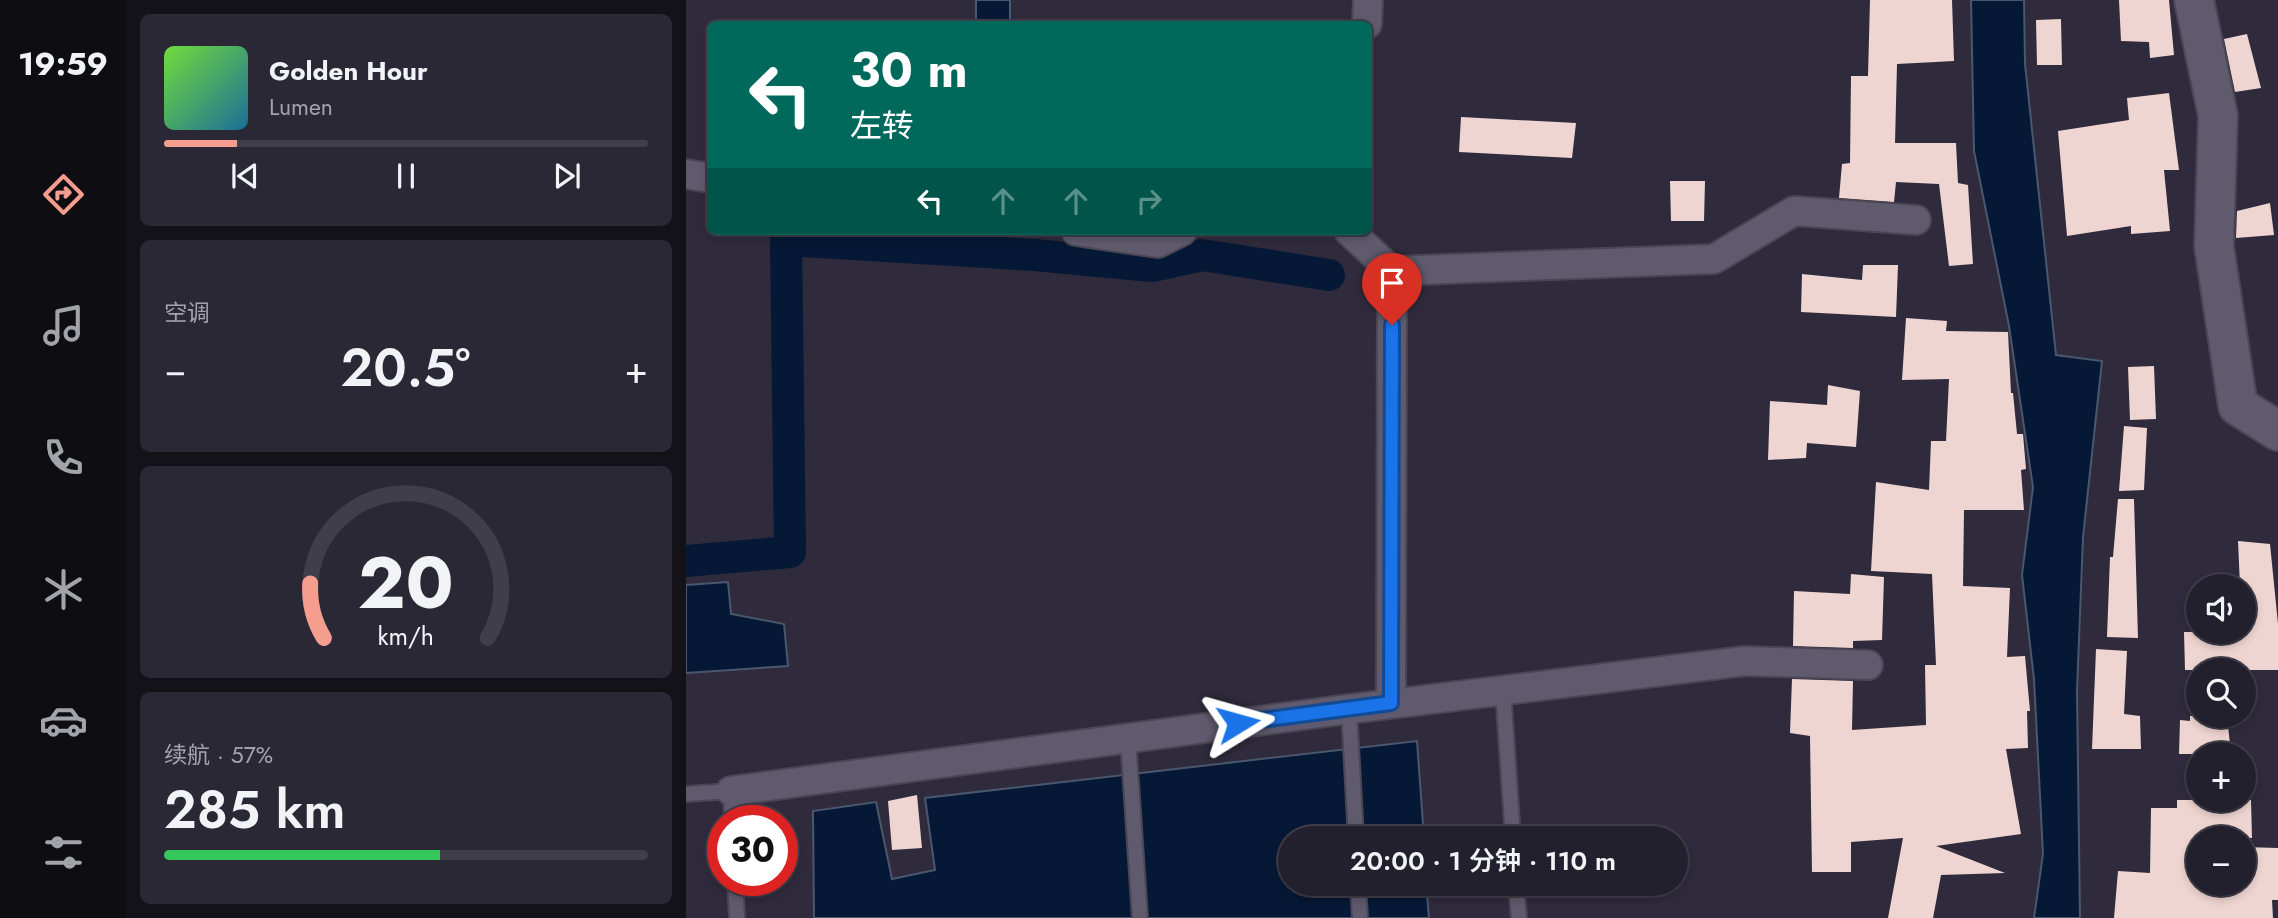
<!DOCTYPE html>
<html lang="zh">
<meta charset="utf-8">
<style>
body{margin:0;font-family:Jost,"Noto Sans SC",sans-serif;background:#2b2835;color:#f1f3f6;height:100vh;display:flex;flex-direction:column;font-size:26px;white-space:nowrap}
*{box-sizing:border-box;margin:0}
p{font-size:23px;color:#a3a3aa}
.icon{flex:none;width:38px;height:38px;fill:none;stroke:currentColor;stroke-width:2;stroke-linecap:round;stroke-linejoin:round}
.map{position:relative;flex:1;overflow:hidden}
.side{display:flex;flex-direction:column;gap:14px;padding:14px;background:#131219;width:560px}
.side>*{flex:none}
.hud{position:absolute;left:21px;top:21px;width:665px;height:214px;border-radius:10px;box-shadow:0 4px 10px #0003,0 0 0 2px #403e49;background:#00695c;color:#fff;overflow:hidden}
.buttons{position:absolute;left:1500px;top:574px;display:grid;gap:14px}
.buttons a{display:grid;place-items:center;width:70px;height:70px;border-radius:50%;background:#23202d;box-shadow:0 4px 10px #0003,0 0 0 2px #403e49;font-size:35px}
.speed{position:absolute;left:21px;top:805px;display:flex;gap:14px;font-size:35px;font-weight:700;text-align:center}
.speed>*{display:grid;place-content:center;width:91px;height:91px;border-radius:50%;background:#23202d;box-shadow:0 4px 10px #0003,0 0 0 2px #403e49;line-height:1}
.speed .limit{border:10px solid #d22;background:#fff;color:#111}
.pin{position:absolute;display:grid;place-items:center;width:60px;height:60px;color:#fff;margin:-72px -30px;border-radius:50% 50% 50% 0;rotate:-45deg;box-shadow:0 0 7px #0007}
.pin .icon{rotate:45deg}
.me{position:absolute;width:77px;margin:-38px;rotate:82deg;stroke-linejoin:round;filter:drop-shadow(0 0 5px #0008)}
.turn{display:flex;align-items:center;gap:24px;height:147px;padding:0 28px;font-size:32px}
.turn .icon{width:91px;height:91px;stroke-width:2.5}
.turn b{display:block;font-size:49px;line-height:60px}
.lanes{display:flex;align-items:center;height:66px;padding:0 28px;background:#0003;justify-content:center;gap:35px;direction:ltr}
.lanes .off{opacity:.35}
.big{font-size:52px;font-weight:600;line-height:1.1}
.side .tile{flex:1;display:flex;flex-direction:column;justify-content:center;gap:10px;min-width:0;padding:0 24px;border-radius:10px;background:#2b2835}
.side .dial{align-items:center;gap:0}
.dial svg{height:182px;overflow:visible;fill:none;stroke:#403e49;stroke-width:7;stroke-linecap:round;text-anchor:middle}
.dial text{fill:#f1f3f6;stroke:none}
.song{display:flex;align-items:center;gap:21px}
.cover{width:84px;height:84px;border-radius:10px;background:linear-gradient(135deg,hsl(100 70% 55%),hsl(200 70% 35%))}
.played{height:7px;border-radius:4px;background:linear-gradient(90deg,#f59d8e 15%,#403e49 15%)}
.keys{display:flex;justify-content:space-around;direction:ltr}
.heat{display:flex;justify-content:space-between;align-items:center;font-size:38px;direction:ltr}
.charge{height:10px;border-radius:5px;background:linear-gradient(90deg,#34c759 57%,#403e49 0)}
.trip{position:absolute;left:592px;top:826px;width:410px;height:70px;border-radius:35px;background:#23202d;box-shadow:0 4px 10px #0003,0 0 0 2px #403e49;font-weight:600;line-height:70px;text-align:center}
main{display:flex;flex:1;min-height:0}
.tabs{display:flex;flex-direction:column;width:126px;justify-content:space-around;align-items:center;background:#0e0d12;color:#a3a3aa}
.tabs .icon{width:49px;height:49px}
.tabs .on{color:#f59d8e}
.tabs b{font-size:32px;color:#f1f3f6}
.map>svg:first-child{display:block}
.water{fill:#051835;stroke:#4a576e;stroke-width:2}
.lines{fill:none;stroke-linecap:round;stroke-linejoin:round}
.canal{stroke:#051835;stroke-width:32}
.building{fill:#efd5d1}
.lane-casing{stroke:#4b4654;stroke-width:18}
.street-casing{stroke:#4b4654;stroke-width:32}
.secondary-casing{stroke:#4b4654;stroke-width:42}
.lane{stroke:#5f5a6d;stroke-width:14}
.street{stroke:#5f5a6d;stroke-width:28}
.secondary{stroke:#5f5a6d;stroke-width:38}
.route-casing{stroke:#114b97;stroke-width:18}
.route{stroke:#1a73e8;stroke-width:12}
</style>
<main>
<nav class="tabs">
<b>19:59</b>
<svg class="icon on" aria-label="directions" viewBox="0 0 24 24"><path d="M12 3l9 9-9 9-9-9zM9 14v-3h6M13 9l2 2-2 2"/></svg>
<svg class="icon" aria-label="music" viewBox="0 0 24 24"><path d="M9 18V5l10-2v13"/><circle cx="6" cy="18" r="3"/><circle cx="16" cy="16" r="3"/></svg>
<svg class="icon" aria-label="phone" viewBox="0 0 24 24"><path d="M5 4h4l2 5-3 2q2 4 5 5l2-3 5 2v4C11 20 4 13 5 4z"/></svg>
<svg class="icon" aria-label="climate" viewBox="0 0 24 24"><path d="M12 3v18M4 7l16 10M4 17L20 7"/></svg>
<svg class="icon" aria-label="car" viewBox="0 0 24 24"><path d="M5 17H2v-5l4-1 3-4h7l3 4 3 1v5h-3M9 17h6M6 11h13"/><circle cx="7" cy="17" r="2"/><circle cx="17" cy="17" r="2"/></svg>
<svg class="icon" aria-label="filters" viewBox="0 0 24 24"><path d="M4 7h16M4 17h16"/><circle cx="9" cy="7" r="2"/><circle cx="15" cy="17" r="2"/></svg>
</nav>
<section class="side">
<div class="tile">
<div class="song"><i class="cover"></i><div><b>Golden Hour</b><p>Lumen</p></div></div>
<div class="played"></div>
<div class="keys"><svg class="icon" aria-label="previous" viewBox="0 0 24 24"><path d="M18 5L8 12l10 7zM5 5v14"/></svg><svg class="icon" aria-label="pause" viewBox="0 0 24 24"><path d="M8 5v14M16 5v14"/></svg><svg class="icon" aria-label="next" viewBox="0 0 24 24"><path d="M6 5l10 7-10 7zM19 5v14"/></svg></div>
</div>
<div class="tile"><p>空调</p>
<div class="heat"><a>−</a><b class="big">20.5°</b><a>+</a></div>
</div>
<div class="tile dial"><svg viewBox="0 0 100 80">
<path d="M14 69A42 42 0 1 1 86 69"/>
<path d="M14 69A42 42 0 0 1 8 45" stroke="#f59d8e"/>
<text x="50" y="56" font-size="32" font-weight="700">20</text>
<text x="50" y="72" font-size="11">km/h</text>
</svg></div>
<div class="tile"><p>续航 · 57%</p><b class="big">285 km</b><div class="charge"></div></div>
</section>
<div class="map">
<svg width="1592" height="918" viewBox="0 0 1592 918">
<rect width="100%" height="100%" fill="#2f2b3c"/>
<!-- water -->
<g class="water">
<rect x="290" y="0" width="34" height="24"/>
<path d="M1285 0H1338L1339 64 1370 355 1416 361 1397 537 1391 691 1394 918H1348L1357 854 1348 679 1336 575 1347 487 1323 326 1288 151Z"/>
<path d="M42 582 45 614 98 624 102 666 0 673V585Z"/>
<path d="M731 741 738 838H604V884H740L743 918H128L127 811 190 802 206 879 249 870 239 798Z"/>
</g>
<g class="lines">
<!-- canal -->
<path class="canal" d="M0 561 104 552 100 240 348 255 466 266 516 255 643 275"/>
</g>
<!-- building -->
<g class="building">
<path d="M1184 0H1266L1268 61 1211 64 1209 143H1270L1272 183 1282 185 1287 264 1263 266 1253 184 1210 182 1208 202 1153 198 1156 164 1164 163 1165 76H1182Z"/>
<path d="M1433 0H1483L1488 55 1464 58 1463 42 1435 41Z"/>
<path d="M1375 19 1376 65H1351L1350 20Z"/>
<path d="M1561 34 1575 88 1549 92 1538 39Z"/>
<path d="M1483 93 1493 170H1478L1484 231 1445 234V226L1381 236 1372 131 1443 120 1441 98Z"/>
<path d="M775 117 890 123 886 158 773 152Z"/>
<path d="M984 181H1019L1018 221H985Z"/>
<path d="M1584 203 1588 235 1550 238 1551 211Z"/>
<path d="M1177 265H1212L1210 317 1115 312 1116 274 1176 280Z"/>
<path d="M1220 318 1261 321 1260 331 1322 332 1325 393H1327L1331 434H1337L1340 469 1335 470 1338 510H1278L1277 586 1324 588 1321 657 1339 656 1344 711H1341L1342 748 1320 749 1335 834 1250 846 1319 873 1255 875 1247 918H1202L1217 838 1165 842V872H1126L1124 736 1104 733 1106 679 1167 681 1166 730 1240 725 1239 665H1250L1246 574 1185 571 1190 482 1243 490 1245 441H1260L1263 379 1216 380Z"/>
<path d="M1468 366 1470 419 1444 420 1442 367Z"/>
<path d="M1142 385 1174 391 1170 447 1121 443 1120 458 1082 460 1084 401 1141 405Z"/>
<path d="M1438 426 1461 428 1458 490 1433 491Z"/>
<path d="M1432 499H1448L1452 638 1421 637 1424 557H1427Z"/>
<path d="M1552 541 1584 544 1592 624V670H1499L1498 632H1558V586H1554Z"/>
<path d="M1165 574 1198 577 1196 640 1167 641V648L1107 646 1108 591 1164 594Z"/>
<path d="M1410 649 1441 651 1438 714 1454 716 1455 749H1406Z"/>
<path d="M1504 716H1541L1545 754H1493L1494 720 1504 721Z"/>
<path d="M231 795 236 848 206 850 202 801Z"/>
<path d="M1491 800H1565L1566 838H1512V884H1558V847L1592 848V900H1586L1587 918H1428L1432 871 1464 873 1465 808H1491Z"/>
</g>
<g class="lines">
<defs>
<g id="lane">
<path d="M817 690 827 838"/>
<path d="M663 709 670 838"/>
<path d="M442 738 454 918"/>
<path d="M0 794 45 791 46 821"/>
<path d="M49 880 51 918"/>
<path d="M672 884 674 918"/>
<path d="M830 884 833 918"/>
</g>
<g id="street">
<path d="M681 24 682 0"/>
<path d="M0 174 24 178"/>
<path d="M390 231 472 243 496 231"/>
<path d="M663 231 706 271 705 703"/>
<path d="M706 271 1028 259 1108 211 1230 220"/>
<path d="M45 791 663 709 1059 661 1182 665"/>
</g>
<path id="secondary" d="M1508 0 1532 116 1528 246 1552 406 1592 431"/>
</defs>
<!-- lane casing -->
<use href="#lane" class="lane-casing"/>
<!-- street casing -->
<use href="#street" class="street-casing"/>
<!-- secondary casing -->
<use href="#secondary" class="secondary-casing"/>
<!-- lane -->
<use href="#lane" class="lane"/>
<!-- street -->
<use href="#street" class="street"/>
<!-- secondary -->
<use href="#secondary" class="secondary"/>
</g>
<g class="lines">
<defs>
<path id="route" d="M552 723 705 703 706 325"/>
</defs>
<!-- route casing -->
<use href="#route" class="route-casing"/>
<!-- route -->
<use href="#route" class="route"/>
</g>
</svg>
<div class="buttons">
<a><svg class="icon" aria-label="sound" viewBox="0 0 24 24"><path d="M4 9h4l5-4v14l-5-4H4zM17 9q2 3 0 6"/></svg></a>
<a><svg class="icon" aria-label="search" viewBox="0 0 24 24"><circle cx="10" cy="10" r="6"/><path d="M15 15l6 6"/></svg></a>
<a>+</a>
<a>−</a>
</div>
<div class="speed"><div class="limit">30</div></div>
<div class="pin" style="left:706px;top:325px;background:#d93025"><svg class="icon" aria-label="arrive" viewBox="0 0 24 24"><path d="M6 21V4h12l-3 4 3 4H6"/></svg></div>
<svg class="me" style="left:552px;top:723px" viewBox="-20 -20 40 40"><path d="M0-17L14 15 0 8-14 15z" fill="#1a73e8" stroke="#fff" stroke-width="4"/></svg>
<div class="trip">20:00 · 1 分钟 · 110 m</div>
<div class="hud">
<div class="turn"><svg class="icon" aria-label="left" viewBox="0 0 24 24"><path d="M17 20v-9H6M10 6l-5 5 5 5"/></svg><div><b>30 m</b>左转</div></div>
<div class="lanes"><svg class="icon" aria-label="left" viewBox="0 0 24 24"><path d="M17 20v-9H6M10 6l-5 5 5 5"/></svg><svg class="icon off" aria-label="ahead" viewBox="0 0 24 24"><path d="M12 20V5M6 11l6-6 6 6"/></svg><svg class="icon off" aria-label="ahead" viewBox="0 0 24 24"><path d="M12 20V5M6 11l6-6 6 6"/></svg><svg class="icon off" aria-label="right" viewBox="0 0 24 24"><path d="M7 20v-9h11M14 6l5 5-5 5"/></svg></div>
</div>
</div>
</main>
